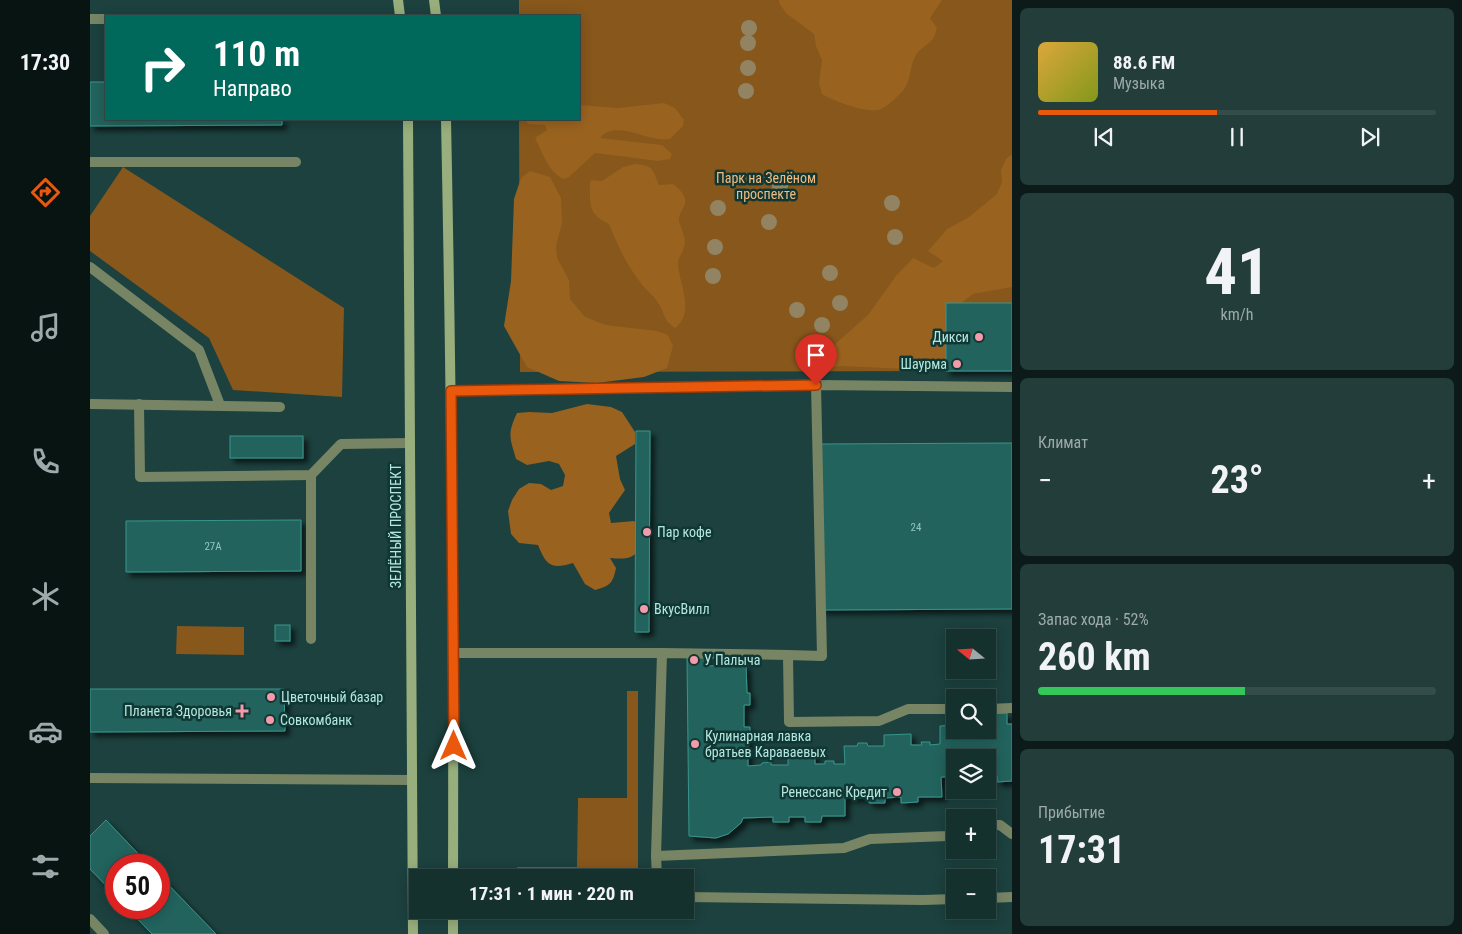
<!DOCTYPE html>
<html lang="ru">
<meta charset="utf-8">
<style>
body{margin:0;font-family:"Roboto Condensed",sans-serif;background:#223d3a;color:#f1f3f6;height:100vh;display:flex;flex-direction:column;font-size:19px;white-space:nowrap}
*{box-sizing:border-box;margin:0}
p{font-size:16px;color:#9da9aa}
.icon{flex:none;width:28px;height:28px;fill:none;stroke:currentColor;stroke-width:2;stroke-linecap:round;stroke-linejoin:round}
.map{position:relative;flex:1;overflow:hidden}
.side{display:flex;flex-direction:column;gap:8px;padding:8px;background:#0c1b19;width:450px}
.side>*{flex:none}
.banner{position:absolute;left:15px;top:15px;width:475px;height:105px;border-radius:0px;box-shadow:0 2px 12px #0003,0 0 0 1px #344c4a;background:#00695c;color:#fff;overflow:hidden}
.needle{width:32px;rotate:288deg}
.buttons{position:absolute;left:856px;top:629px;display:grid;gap:10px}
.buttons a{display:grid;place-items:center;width:50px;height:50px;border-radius:0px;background:#15312e;box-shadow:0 2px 12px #0003,0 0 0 1px #344c4a;font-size:25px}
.speed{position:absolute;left:15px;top:854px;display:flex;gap:10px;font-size:25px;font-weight:700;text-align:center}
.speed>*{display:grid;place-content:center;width:65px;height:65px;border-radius:50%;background:#15312e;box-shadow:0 2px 12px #0003,0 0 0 1px #344c4a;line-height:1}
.speed .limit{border:8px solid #d22;background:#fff;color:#111}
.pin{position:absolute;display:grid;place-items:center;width:42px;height:42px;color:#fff;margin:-51px -21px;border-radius:50% 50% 50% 0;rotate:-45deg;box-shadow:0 0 5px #0007}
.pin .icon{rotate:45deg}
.me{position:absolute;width:55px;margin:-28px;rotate:0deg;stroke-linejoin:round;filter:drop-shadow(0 0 4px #0008)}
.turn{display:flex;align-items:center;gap:18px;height:105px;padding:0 25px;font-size:22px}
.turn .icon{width:65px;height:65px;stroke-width:2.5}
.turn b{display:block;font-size:35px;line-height:42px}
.big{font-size:38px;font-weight:700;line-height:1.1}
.side .card{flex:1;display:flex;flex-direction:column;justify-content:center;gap:8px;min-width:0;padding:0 18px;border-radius:8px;background:#223d3a}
.side .dial{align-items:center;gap:0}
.dial b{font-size:65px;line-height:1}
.song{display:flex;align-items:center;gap:15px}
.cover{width:60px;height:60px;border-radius:8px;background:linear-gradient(135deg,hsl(40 70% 55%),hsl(70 70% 35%))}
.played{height:5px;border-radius:2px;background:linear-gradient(90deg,#ea580c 45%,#344c4a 45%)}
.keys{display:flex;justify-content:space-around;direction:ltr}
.heat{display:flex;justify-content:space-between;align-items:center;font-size:28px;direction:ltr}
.charge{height:8px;border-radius:4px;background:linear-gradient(90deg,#34c759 52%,#344c4a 0)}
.trip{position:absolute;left:319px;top:869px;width:285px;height:50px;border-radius:0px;background:#15312e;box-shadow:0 2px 12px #0003,0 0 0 1px #344c4a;font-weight:700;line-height:50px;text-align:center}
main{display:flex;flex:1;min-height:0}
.tabs{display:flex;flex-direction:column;width:90px;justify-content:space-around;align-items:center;background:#081412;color:#9da9aa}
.tabs .icon{width:35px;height:35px}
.tabs .current{color:#ea580c}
.tabs b{font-size:22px;color:#f1f3f6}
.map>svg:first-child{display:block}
.green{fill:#87571c}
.forest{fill:#99621f}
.building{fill:#22635d;stroke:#38958d;filter:url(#shadow)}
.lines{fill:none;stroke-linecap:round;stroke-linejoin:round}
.service{stroke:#778565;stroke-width:10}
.tertiary{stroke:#778565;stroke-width:10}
.secondary{stroke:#98ae7c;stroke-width:10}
.tree{fill:#928463}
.route-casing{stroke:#983908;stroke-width:12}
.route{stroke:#ea580c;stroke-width:9}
.poi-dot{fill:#f39aab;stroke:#103733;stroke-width:2}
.labels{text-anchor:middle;stroke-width:5;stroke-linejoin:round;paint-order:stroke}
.number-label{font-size:11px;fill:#8fc7c0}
.park-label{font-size:14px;fill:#f2bb81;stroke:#103733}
.poi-label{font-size:14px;fill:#b3e8e1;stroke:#103733;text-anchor:start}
.street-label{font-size:14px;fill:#b3e8e1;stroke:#103733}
</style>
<main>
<nav class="tabs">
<b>17:30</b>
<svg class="icon current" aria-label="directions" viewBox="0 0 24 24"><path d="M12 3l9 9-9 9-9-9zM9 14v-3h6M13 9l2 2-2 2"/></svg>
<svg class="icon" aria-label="music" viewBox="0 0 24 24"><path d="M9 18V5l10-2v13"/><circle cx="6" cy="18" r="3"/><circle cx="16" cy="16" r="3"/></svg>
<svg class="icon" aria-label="phone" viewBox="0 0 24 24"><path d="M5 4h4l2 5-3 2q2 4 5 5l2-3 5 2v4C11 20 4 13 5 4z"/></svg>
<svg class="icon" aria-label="climate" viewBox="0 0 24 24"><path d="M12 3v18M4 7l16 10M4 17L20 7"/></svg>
<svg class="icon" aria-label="car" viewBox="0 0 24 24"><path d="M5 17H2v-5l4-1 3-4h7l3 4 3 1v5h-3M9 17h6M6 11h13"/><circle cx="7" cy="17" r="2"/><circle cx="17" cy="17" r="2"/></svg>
<svg class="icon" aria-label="filters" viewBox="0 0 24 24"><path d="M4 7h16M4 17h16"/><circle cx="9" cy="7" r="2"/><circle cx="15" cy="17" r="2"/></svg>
</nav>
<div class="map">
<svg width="922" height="934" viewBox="0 0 922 934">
<defs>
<filter id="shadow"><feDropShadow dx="4.5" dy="4.5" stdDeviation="2.5" flood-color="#0009"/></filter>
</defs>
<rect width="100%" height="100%" fill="#1c413e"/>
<!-- green -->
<g class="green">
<path d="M429 0H922V303H856V371L430 372 429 119H489V16H429Z"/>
<path d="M33 167 254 308 252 397 143 390 119 338 0 251V216Z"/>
<path d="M87 626 154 627V655L86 654Z"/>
<path d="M537 691H548V877H427V867H487L488 798H537Z"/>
</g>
<!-- forest -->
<g class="forest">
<path d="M689 0H852L840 18 847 28C846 31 845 36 843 39 838 45 830 48 826 55 820 65 821 78 815 88 811 94 795 109 788 110 776 113 743 101 732 94L729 83 732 60 726 46 724 34 696 13 689 3Z"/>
<path d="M574 103 585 108 594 120 593 126 580 139C577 139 572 140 568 139 552 137 523 121 510 138L572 145 582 154 580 159 568 161 505 153 479 177 474 179C459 174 452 151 445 138L457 130 455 125 438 124 435 119H489V105L528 108Z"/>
<path d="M922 154V287L883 294 865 308 861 361 849 365 826 366 815 369 753 366 727 368 725 366 743 346 778 315 806 276 823 258 844 268 853 261 838 251 857 229 879 217 907 194 912 182 911 170 916 159Z"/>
<path d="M545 164C564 166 562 168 569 185L583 184C588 188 594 193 595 199 597 207 588 212 589 221 591 229 597 239 594 247 593 254 587 258 588 265 590 285 605 313 585 328 573 320 575 313 568 303 564 295 555 290 550 282 536 264 528 246 519 224 505 217 500 212 500 196 500 190 499 186 501 180L512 181 533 167Z"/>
<path d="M440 171 460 177 471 198 472 223 466 246 467 258 479 280 480 299 495 317 516 325 567 331 578 335 583 346 577 368 554 377 507 383 469 381 437 367 414 326 421 281 424 199 431 178Z"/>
<path d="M497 404 521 407 532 412 545 432V444L526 456 530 479 535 490 519 513 521 523 544 521 552 529 550 550C540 560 534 559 520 558L526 568C523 583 520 586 505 590L495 584 483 563C461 570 456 565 448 545L429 543 421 534 418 511 422 500 429 489 439 483 451 484 461 490 473 486 475 475 469 464 459 461 437 465 426 459C420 438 417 434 427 413L439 412 462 413Z"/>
</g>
<!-- building -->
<g class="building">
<path d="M0 82H16V119H192V125L0 126Z"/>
<rect x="856" y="303" width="66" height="68"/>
<path d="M546 431H560L559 632H545Z"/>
<rect x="140" y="436" width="73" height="22"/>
<path d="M922 443V609L731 610 730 444Z"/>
<path d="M211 520V571L36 572V521Z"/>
<rect x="185" y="625" width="15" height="16"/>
<path d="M597 657H616V666L656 665 657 693H660V705H654V727H660V737H658V766L671 765 672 763 681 762V765H698V754L725 753V764H735V761H744V764H755L754 746H767L768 743H777L778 746H794V735L821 734V745H832L831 742H840V745L850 744V726L863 725V722H865V730H898V714L917 713V724H922V781L907 782V776L898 777V758H865V777H851L852 797H828V802L811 803V797L795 798V803H779V798H755V816H732L731 822H715V817H699V822H683V817L653 818 651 823 638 834 626 838 599 836Z"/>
<path d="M0 689H194L195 731 0 732Z"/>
<path d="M16 820 59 865H26V896L0 869V836Z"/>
<path d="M69 875 126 934H62L37 908H69Z"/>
</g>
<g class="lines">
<!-- service -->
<g class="service">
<path d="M0 162H206"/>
<path d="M0 267 109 350 130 405"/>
<path d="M361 391 726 385 922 387"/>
<path d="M0 404 190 407"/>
<path d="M49 404 50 477 221 475 251 444 320 443"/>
<path d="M221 639V475"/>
<path d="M364 653H572"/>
<path d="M698 655 732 656 726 385"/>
<path d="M898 709 922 708"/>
<path d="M0 778 322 780"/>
<path d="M898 825H910L922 834"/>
<path d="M566 856 754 848 780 839 857 836 865 834"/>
<path d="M567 878 566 856 572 653 698 655 699 722 789 721 818 709H865"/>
<path d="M595 897 833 900 865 899"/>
<path d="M898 898 922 897"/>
<path d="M0 919 14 934"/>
</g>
<!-- tertiary -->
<path class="tertiary" d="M0 19H16"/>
<!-- secondary -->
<g class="secondary">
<path d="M308 0 310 16"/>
<path d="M344 0 346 16"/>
<path d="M318 119 323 934"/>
<path d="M356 119C361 372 364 624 363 878"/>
<path d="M363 934V910"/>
</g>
</g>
<!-- trees -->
<g class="tree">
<circle cx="659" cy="28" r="8"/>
<circle cx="658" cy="43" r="8"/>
<circle cx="658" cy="68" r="8"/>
<circle cx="656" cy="91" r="8"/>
<circle cx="690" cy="186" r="8"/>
<circle cx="802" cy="203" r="8"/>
<circle cx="628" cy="208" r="8"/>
<circle cx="679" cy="222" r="8"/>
<circle cx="805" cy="237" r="8"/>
<circle cx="625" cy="247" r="8"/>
<circle cx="740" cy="273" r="8"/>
<circle cx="623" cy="276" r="8"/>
<circle cx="750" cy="303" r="8"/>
<circle cx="707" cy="310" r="8"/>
<circle cx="732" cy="325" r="8"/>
</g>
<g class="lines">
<defs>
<path id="route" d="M364 746 361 391 726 385"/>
</defs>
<!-- route casing -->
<use href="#route" class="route-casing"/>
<!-- route -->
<use href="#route" class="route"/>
</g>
<!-- markers -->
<g class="poi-dot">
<circle cx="889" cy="337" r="5"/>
<circle cx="867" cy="364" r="5"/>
<circle cx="557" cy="532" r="5"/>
<circle cx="554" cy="609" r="5"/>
<circle cx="604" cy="660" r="5"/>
<circle cx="181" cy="697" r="5"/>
<path d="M149.5 703.5h5v5h5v5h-5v5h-5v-5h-5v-5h5z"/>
<circle cx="180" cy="720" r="5"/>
<circle cx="605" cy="744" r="5"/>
<circle cx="807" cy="792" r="5"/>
</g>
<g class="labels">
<!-- number labels -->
<g class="number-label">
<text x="826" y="531">24</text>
<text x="123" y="550">27А</text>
</g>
<!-- park labels -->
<g class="park-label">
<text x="676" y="183">Парк на Зелёном<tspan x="676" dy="16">проспекте</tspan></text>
</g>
<!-- poi labels -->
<g class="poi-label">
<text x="879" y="342" text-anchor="end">Дикси</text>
<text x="857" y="369" text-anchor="end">Шаурма</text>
<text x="567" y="537">Пар кофе</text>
<text x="564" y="614">ВкусВилл</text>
<text x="614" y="665">У Палыча</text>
<text x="191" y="702">Цветочный базар</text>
<text x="142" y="716" text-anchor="end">Планета Здоровья</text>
<text x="190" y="725">Совкомбанк</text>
<text x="615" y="741">Кулинарная лавка<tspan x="615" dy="16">братьев Караваевых</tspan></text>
<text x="797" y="797" text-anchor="end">Ренессанс Кредит</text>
</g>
<!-- street labels -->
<g class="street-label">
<text transform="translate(306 526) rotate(-90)" y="5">ЗЕЛЁНЫЙ ПРОСПЕКТ</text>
</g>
</g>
</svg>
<div class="buttons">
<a><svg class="needle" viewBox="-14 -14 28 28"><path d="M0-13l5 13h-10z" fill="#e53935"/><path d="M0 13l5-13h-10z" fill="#9da9aa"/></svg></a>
<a><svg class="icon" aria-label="search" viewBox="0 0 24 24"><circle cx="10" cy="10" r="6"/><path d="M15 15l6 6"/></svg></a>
<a><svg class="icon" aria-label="layers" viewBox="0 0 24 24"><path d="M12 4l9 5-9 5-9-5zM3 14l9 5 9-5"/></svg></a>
<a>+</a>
<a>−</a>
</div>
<div class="speed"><div class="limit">50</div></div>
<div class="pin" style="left:726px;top:385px;background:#d93025"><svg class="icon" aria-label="arrive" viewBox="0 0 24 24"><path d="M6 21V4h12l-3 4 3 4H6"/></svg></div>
<svg class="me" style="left:364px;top:746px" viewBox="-20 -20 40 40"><path d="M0-17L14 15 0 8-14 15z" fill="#ea580c" stroke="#fff" stroke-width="4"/></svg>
<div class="trip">17:31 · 1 мин · 220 m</div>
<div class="banner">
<div class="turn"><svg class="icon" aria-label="right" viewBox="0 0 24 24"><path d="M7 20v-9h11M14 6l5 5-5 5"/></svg><div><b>110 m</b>Направо</div></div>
</div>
</div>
<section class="side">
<div class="card">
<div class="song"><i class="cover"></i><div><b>88.6 FM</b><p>Музыка</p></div></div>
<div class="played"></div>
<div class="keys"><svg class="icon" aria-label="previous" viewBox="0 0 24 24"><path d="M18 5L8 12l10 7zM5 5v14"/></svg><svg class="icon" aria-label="pause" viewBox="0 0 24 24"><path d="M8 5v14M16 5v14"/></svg><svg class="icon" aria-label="next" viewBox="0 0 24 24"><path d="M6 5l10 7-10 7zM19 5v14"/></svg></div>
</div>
<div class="card dial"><b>41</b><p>km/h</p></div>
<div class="card"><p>Климат</p>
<div class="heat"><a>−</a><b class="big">23°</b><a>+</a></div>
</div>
<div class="card"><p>Запас хода · 52%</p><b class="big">260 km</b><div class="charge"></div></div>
<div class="card"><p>Прибытие</p><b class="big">17:31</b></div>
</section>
</main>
